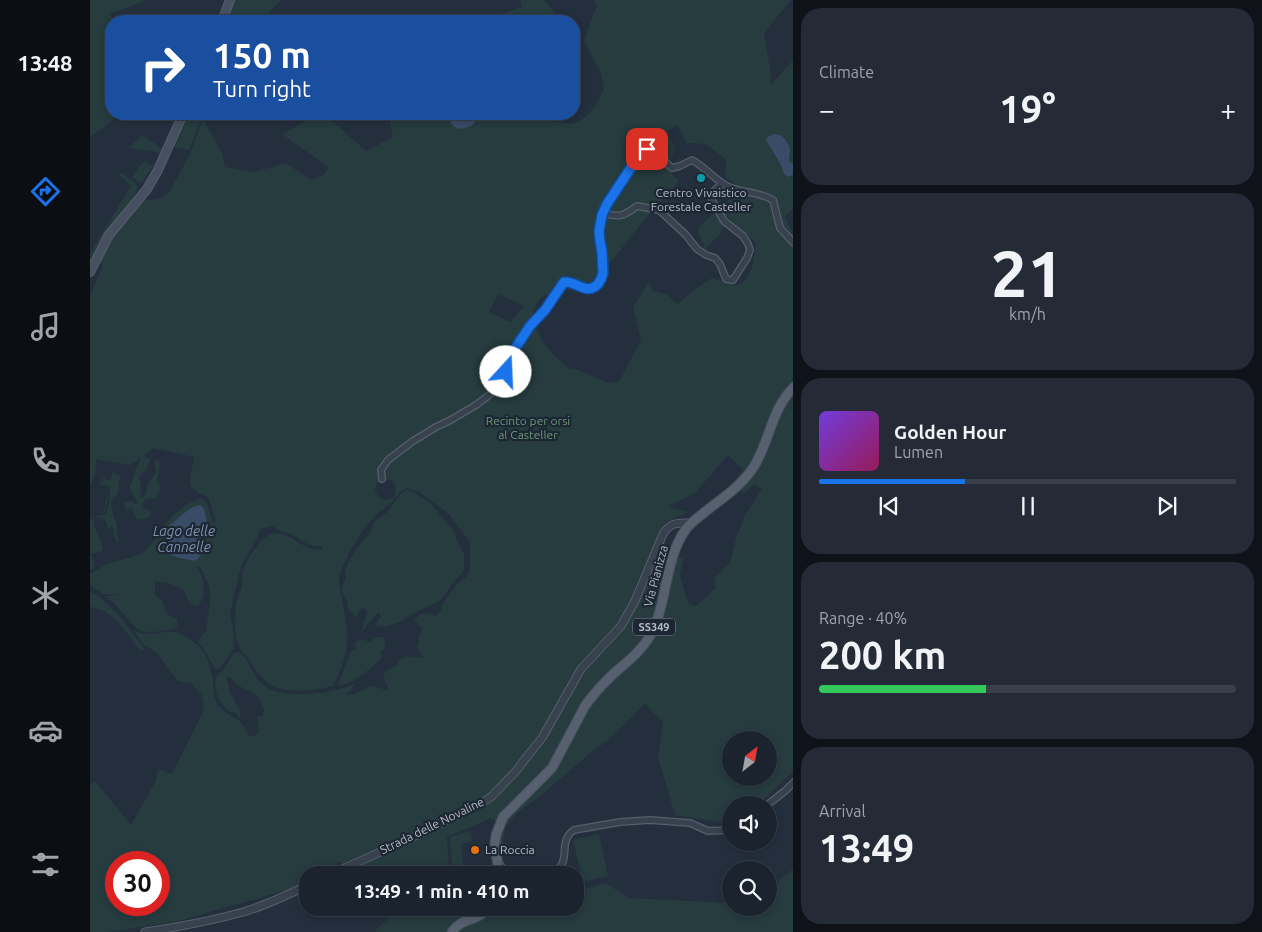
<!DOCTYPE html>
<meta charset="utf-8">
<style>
body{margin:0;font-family:Ubuntu,sans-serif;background:#242b36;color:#f1f3f6;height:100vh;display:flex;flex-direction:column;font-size:19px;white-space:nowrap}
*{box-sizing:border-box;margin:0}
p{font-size:16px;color:#a0a4aa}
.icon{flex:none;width:28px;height:28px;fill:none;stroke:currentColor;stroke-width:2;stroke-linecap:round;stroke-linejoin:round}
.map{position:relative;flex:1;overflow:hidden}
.side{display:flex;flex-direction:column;gap:8px;padding:8px;background:#0f1319;width:469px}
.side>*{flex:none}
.top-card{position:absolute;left:15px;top:15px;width:475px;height:105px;border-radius:20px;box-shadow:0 2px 8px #0003,0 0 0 1px #39404a;background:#1a4fa0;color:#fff;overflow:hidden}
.needle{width:32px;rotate:31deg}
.fabs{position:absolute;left:632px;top:731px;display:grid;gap:10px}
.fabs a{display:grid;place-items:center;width:55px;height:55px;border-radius:50%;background:#1b232e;box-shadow:0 2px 8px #0003,0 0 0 1px #39404a;font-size:25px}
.speed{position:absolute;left:15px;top:851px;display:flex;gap:10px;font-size:25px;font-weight:700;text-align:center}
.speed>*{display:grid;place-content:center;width:65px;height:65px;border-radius:50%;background:#1b232e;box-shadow:0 2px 8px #0003,0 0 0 1px #39404a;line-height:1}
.speed .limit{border:8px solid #d22;background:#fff;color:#111}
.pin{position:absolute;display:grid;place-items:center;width:42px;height:42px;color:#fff;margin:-21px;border-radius:10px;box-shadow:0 2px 8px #0006}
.me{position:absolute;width:55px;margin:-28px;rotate:20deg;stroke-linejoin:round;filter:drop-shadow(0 0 4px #0008)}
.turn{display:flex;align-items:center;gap:18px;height:105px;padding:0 25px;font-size:22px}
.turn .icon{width:65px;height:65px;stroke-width:2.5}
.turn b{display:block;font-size:35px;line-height:42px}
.big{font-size:38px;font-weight:600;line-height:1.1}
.side .tile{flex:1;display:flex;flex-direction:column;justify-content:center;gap:8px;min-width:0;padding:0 18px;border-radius:20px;background:#242b36}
.side .dial{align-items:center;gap:0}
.dial b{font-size:65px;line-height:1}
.song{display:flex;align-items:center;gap:15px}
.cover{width:60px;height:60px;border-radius:8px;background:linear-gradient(135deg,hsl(260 70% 55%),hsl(330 70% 35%))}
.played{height:5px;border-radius:2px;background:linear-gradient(90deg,#1a73e8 35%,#39404a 35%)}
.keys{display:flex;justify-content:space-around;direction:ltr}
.heat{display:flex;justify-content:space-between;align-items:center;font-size:28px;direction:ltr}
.charge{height:8px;border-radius:4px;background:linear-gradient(90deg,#34c759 40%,#39404a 0)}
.trip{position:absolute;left:209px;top:866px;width:285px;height:50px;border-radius:20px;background:#1b232e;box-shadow:0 2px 8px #0003,0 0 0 1px #39404a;font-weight:600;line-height:50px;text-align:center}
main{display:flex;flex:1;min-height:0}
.dock{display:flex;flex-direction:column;width:90px;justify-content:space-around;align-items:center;background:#0b0e12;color:#a0a4aa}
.dock .icon{width:35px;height:35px}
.dock .on{color:#1a73e8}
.dock b{font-size:22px;color:#f1f3f6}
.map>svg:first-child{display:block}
.green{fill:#263c3f;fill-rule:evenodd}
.water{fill:#394c67}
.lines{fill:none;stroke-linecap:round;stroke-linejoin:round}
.minor-casing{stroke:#565f6c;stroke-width:8}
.tertiary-casing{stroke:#565f6c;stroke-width:9}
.secondary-casing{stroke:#565f6c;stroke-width:10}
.primary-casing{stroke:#414a57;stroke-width:11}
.minor{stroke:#38414e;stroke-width:5.5}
.tertiary{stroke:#38414e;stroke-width:7}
.secondary{stroke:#465061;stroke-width:8}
.primary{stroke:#56606e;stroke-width:9}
.route-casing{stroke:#114b97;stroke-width:12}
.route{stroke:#1a73e8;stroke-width:9}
.culture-dot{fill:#0f9aa8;stroke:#1d2633;stroke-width:2}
.food-dot{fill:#e8710a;stroke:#1d2633;stroke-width:2}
.labels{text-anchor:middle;stroke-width:4.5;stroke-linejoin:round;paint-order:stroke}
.shield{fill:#1d2633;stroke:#878f9c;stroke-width:1}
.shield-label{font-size:11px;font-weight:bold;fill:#b4bcc9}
.poi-label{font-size:12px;fill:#b4bcc9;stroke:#1d2633}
.park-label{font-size:12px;fill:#6b9a76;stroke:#1d2633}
.street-label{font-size:12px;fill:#b4bcc9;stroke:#1d2633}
.water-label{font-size:14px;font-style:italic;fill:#7c92b1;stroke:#1d2633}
</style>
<main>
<nav class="dock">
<b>13:48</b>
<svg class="icon on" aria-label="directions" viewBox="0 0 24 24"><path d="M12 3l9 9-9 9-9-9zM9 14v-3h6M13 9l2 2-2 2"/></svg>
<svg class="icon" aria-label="music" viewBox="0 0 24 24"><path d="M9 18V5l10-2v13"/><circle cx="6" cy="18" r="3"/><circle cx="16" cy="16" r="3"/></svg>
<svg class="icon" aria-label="phone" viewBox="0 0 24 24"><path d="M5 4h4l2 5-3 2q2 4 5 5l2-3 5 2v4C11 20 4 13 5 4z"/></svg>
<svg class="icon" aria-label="climate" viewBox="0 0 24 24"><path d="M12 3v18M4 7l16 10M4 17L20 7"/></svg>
<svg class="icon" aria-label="car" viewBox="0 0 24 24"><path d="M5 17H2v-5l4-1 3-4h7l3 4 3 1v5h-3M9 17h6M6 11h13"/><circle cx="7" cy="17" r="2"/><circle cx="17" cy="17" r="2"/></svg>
<svg class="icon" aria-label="filters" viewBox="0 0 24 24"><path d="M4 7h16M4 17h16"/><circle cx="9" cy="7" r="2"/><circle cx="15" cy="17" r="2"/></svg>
</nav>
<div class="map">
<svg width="704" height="932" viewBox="0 0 704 932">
<rect width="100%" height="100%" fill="#242f3e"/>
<!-- green -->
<g class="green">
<path d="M0 0H53L54 1 20 14 24 21H21V114H35L32 116 30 115 0 137Z"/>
<path d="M143 0H191L181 10 177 21H136Z"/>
<path d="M430 0H454L472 21H415L411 14 432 7Z"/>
<path d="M503 0H701L674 33 680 68 681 85 704 59 703 163 700 162 698 158 700 149 679 146 691 165 694 174 698 177 704 175 703 209 695 216 700 228 704 232 703 772 697 777 668 805H641V824L585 815 568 757 573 722 555 704 517 741 500 753 448 798 428 812 416 826 413 840 414 856 409 855 407 843 411 824 401 818 357 837 359 874 364 875H260L250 862 225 875H218L217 879 197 890 88 921 16 932H0V785L5 781 41 825 66 781 68 769 82 774 112 714 114 704 111 694 101 683 88 681 67 653 53 644 44 631V630C63 640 72 628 88 633 99 637 112 647 117 658 119 661 119 665 120 669 121 673 123 676 123 680 124 690 122 697 128 705 137 718 154 717 157 734L159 736H164L169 732 167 716H171L172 717 175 709 172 707C174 696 157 690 149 686 144 683 143 678 136 676L141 696 144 697 145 703 151 710 150 717H148L145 712H140C127 701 124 692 126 677L134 669 144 653C148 652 149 652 152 654 160 661 163 678 174 686 193 700 248 694 267 682L256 695 265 694 270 691 282 686 297 690 298 688 293 677C297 668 298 671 305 666 308 664 309 659 314 657 320 655 328 658 334 658L327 647 329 640 328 637 333 629 324 620C329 612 338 612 346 616L352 609 351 607C357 597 364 585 374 579H376L380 569V542L359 514 328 491 316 488 310 492 301 503 287 514 276 526 261 549 252 568C252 572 249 575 249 579 250 596 255 612 257 629 259 650 252 668 243 686 224 690 197 695 180 684 171 679 165 669 160 661 156 656 151 651 149 646 145 639 145 624 145 616 145 610 146 603 148 597 149 593 151 591 152 587 152 582 152 576 153 571 155 562 170 538 179 535 197 527 215 554 232 549L231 546H223L217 544 201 534 192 532 182 526 170 529 166 541 153 562 149 574 140 613 143 630 144 648 130 668 126 669 124 667 113 647 108 643 112 635 116 631C118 612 125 594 115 577 112 571 112 567 106 566 115 576 117 596 108 606 100 605 96 599 95 591L78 583 65 581V593L66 596 72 600C76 612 74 614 87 619V628C74 630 58 636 46 628L23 602 16 596 30 595 13 594 0 585V574L17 564 52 554 67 538H74L78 549 75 535 74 533C74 530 74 528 76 525 80 515 102 499 112 499 121 505 118 513 123 522L126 521 118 497 107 492 100 485 101 471 104 461V457L63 448 53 456 60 459 57 469 50 476C49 480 51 482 51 485 52 490 50 494 51 498L55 495 58 484 66 473 65 461 67 460 70 463 67 481 69 483 70 491 66 498H61L55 499 53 502V508L61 512V514L58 518 47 520 42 508 40 507 36 511 34 502 40 501 46 504 48 503 40 489V486L51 457 41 465 6 459C7 468 5 478 0 485V296L13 265 8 261C18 237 37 218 55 199L61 200 68 199 75 196 80 191 101 152 113 119 132 153 135 167 164 172 196 163 221 180 235 174 238 167 192 134 214 122 212 114H234L276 151 303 137 298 114H360L361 122 379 127 385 122 388 114H437L440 117 481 124 490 121 499 114 508 102 514 88 511 73 494 41 507 5ZM588 125 596 143 616 144 636 160 635 177 654 189 633 204 609 227 608 232 615 249C625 239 638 230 635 215L666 243 662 268 656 280 647 285 622 278 606 288 588 304 576 294 563 291 559 282 543 307 551 340 529 382 519 383 485 369 478 368 462 353 452 341 449 332 440 324 446 315 443 311 446 304 454 294 461 298 476 277 499 285 520 263 554 220 589 181 578 169 585 148 577 131ZM408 294 434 306 420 322 399 312ZM638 455 653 470 643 482 654 494 664 484 672 489 654 517 652 525 647 535 640 563 624 578 626 588 606 606 598 603 590 575 594 557 579 558 561 552 575 522 599 512 583 509 579 506 605 493ZM293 479 302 480 306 488 304 497 296 500 290 499 285 491 286 484ZM641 740H679V778H641ZM26 862H69V905H26Z"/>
<path d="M96 114H113L99 150 81 147Z"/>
<path d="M52 135 73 149 71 154 61 150 54 151 52 149 51 150 39 148Z"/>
<path d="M57 160 56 163 61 165 62 163 65 164 52 182 50 183 42 177 52 163Z"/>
<path d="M32 173 47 184V189L38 208 0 266V255L8 240 41 186 28 174Z"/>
<path d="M22 472 31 476C29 481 27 486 29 491L26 496 23 498 21 503 24 518 27 524V535L29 540 27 542C26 540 24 537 24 535 23 530 25 528 21 525V527L18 528 15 519 6 517V516L15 515C20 507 20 495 20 485L19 486C18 495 18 505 14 513H10L14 512 19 487 9 484 13 478 21 481Z"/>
<path d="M316 490 322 491 338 501 346 510 354 520 358 524 365 533 367 541 374 554V570L372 573 362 584 353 598 346 603 326 612 308 623 290 627 285 625 291 617 289 612 280 621 271 633 277 613 274 608 270 609 268 614 265 617 258 608 257 602 252 591 253 583 256 580 255 570 257 565 264 552 279 534 285 521 297 512 311 494Z"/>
<path d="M3 518H4V525L13 548 12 551 1 554 5 564 3 568 0 570V521Z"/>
<path d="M0 592C22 602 37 627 52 645L54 648 53 650 51 651C36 634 25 609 0 607Z"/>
<path d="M287 637H293C297 644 295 648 290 654L293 655 291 659C281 668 261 686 248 685L260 653 262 650 266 649 265 643 271 639 280 642Z"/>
<path d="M381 831 382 841 371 844 374 875 367 873 362 869 360 837Z"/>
<path d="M509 834 518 876 493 882 483 840Z"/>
<path d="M703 869V932H286V930L309 908H471L490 909 491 890 516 883 539 898 641 903V908H679V889Z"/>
</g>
<!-- water -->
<g class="water">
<path d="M360 114H388V115C387 118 386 120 384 123 379 129 365 132 361 123 361 122 360 115 360 114Z"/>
<path d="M684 134 692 136C695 140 700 144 700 150 700 155 698 157 700 162L703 163V175L698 177 694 174 691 165 676 140 677 137Z"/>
<path d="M110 505C116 509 115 513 116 519 117 523 120 527 119 531 119 535 116 538 114 542 110 552 115 551 106 561 98 559 85 559 79 553 72 548 73 534 78 527 80 524 85 522 87 519 96 512 98 508 110 505Z"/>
</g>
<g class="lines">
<defs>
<g id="minor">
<path d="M513 213C529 218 534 216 547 206L569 210 596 235 607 249 616 255 625 258 630 264 636 279 643 280 657 258 660 250 658 244 653 236 634 221 622 200V193L632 183"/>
<path d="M292 479 291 470 298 460 323 441 346 427 359 421 386 405 398 396 406 388 416 372 419 363 420 356 440 326 455 310 474 283C486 281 497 296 508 284 511 280 512 278 513 273L512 252 510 241 509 231 512 215 517 204 548 157 557 149 562 150 582 168 590 166 602 160C615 167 624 179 637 186 652 193 667 191 683 200L690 228 704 243"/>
<path d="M677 805 695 791 704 782"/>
<path d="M410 864 416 875"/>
<path d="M459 875C486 863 465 843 484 830L530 822 560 820 600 823 618 831 641 830"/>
</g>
<g id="tertiary">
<path d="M239 875 317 840 390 804 401 797 426 771 439 754 452 738 491 669 531 626 545 601 573 534C581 522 587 523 600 523"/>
<path d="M55 932C88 927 121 921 153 912 175 906 197 895 218 885"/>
</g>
<g id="secondary">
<path d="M132 21 140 0"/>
<path d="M0 272 19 235 57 189 68 170 93 114"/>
</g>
<g id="primary">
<path d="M409 875 405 843 406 835 413 817 462 768 495 706C502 696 511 686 520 677 534 664 550 653 560 636 578 604 574 559 596 529 601 522 609 517 616 511 633 498 651 486 663 468 680 442 681 409 704 387"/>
<path d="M362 932C371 919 379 922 390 915 394 913 397 910 400 908"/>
</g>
</defs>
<!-- minor casing -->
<use href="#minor" class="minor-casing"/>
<!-- tertiary casing -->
<use href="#tertiary" class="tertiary-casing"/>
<!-- secondary casing -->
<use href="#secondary" class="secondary-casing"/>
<!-- primary casing -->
<use href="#primary" class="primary-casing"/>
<!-- minor -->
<use href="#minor" class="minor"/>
<!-- tertiary -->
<use href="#tertiary" class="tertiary"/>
<!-- secondary -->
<use href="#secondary" class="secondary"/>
<!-- primary -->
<use href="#primary" class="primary"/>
</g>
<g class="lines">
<defs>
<path id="route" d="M416 372 420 356 440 326 455 310 474 282C487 281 497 296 508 284 511 280 512 278 513 273L512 252 510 241 509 231 512 215 517 204 548 157 557 149"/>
</defs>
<!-- route casing -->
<use href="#route" class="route-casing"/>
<!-- route -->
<use href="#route" class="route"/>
</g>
<!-- markers -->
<circle class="culture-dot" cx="611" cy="178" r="5"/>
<circle class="food-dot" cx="385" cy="850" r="5"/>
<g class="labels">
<!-- shield labels -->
<rect class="shield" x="543" y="618.5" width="42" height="17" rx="4"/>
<g class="shield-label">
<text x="564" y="631">SS349</text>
</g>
<!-- poi labels -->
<g class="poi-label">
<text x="611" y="197">Centro Vivaistico<tspan x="611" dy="14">Forestale Casteller</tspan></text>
<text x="395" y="854" text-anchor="start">La Roccia</text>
</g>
<!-- park labels -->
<g class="park-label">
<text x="438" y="425">Recinto per orsi<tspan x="438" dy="14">al Casteller</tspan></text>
</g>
<!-- street labels -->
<g class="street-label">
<text transform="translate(566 576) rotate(-75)" y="4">Via Pianizza</text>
<text transform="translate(342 826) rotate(-26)" y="4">Strada delle Novaline</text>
</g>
<!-- water labels -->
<g class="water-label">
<text x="94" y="536">Lago delle<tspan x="94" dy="16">Cannelle</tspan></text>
</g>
</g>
</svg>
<div class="fabs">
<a><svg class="needle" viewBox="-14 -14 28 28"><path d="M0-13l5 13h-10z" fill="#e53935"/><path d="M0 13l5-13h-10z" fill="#a0a4aa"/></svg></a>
<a><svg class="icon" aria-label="sound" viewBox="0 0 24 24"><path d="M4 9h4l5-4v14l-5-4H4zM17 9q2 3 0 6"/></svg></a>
<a><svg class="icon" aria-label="search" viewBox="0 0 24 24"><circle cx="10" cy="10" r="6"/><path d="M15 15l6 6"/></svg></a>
</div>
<div class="speed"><div class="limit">30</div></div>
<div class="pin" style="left:557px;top:149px;background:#d93025"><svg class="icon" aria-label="arrive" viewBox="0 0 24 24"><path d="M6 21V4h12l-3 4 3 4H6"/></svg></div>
<svg class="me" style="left:416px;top:372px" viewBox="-20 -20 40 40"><circle r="19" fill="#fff"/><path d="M0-13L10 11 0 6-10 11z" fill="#1a73e8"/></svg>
<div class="trip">13:49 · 1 min · 410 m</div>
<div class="top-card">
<div class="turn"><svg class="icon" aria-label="right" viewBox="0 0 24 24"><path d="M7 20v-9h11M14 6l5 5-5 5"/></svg><div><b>150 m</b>Turn right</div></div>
</div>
</div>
<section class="side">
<div class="tile"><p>Climate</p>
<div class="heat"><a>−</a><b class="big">19°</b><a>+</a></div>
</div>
<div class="tile dial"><b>21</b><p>km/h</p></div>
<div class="tile">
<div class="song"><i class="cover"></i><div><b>Golden Hour</b><p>Lumen</p></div></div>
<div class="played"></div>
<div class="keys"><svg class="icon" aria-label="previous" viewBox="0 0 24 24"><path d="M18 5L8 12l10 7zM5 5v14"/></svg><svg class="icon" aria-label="pause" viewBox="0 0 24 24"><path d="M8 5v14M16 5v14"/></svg><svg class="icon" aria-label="next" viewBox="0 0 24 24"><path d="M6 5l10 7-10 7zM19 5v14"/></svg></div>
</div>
<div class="tile"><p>Range · 40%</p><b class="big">200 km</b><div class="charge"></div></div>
<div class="tile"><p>Arrival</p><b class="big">13:49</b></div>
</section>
</main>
